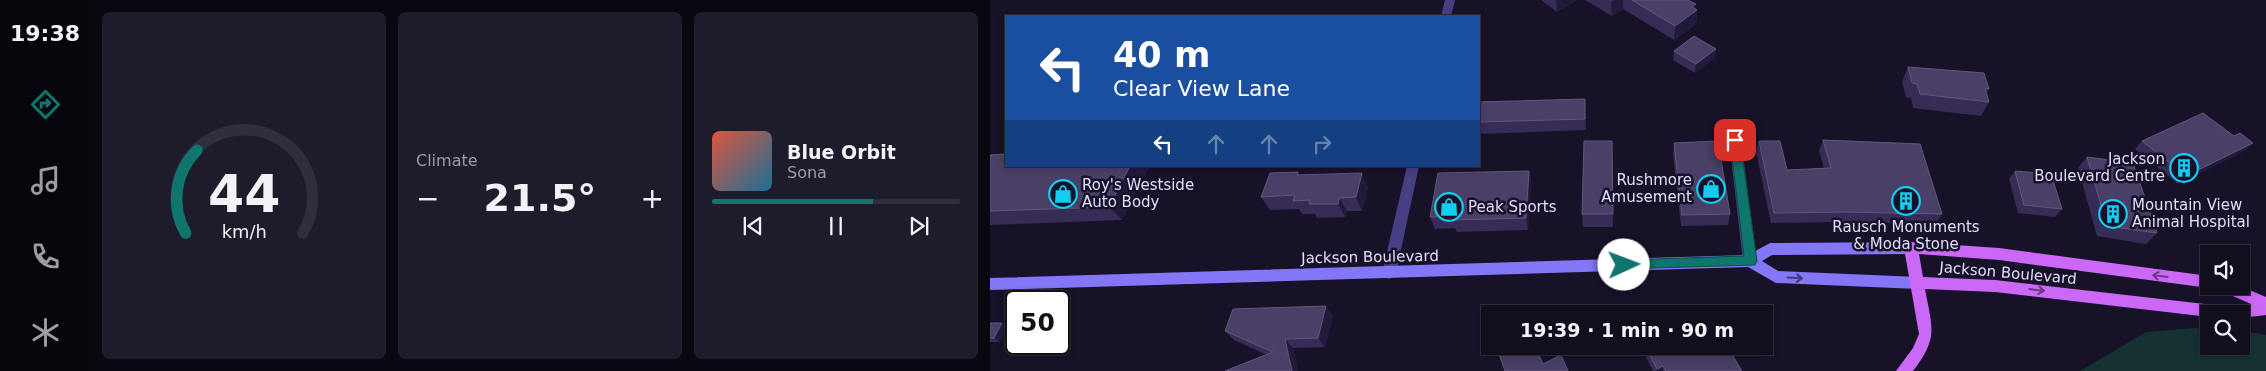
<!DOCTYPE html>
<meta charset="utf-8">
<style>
body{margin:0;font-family:"DejaVu Sans",sans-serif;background:#1e1c2b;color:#f1f3f6;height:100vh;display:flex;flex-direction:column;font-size:19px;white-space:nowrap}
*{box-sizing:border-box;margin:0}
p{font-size:16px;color:#9c9ca4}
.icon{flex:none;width:28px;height:28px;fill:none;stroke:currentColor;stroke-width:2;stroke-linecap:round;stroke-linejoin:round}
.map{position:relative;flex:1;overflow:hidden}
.drawer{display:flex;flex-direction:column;gap:12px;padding:12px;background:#090810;width:900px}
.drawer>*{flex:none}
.hud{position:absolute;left:15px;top:15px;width:475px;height:152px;border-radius:0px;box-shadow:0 2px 8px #0003,0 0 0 1px #302e3c;background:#1a4fa0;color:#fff;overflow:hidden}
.controls{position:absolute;left:1210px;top:245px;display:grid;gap:10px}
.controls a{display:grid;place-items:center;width:50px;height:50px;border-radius:0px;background:#110e1e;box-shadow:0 2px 8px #0003,0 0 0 1px #302e3c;font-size:25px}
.speed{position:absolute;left:15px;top:290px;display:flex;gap:10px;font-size:25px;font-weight:700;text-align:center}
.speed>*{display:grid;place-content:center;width:65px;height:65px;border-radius:50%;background:#110e1e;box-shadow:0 2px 8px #0003,0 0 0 1px #302e3c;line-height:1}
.speed .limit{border:2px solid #111;border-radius:8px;background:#fff;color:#111}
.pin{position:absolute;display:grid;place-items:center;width:42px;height:42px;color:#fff;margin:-21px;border-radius:10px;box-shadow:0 2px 8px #0006}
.me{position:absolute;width:55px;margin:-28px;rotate:88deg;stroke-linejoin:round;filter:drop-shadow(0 0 4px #0008)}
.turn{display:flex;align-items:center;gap:18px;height:105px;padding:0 25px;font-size:22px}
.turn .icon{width:65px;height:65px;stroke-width:2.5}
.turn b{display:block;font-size:35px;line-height:42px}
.lanes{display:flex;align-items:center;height:48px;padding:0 25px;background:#0003;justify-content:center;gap:25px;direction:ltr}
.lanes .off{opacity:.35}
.big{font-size:38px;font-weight:700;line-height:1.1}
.drawer .tile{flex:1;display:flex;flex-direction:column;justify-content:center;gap:8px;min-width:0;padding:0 18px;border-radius:8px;background:#1e1c2b}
.drawer .dial{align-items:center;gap:0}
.dial svg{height:130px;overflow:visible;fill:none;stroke:#302e3c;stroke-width:7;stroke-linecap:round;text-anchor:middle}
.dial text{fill:#f1f3f6;stroke:none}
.song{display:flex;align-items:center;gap:15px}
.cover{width:60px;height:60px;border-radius:8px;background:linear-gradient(135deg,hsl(10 70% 55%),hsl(200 70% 35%))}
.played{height:5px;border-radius:2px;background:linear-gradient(90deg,#0f766e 65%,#302e3c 65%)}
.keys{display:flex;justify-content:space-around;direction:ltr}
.heat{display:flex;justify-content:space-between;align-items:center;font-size:28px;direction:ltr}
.drawer .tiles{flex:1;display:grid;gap:12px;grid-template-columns:repeat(3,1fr)}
.trip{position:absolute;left:491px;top:305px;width:292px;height:50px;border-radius:0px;background:#110e1e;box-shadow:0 2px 8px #0003,0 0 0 1px #302e3c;font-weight:700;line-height:50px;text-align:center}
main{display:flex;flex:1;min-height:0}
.dock{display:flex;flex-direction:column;width:90px;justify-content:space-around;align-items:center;background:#07060c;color:#9c9ca4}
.dock .icon{width:35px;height:35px}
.dock .selected{color:#0f766e}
.dock b{font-size:22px;color:#f1f3f6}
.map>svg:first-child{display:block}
.green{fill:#153132}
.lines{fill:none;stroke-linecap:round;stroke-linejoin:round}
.minor{fill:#463f84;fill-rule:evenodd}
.secondary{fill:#8377f8;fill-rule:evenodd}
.primary{fill:#cb68f7;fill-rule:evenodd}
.wall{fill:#372c55}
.shaded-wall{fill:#221a3b}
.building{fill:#493f67;stroke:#61577e}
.oneway{stroke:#683985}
.oneway2{stroke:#423a7b}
.route{fill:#0f766e;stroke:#0a4d48}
.labels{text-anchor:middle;stroke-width:5;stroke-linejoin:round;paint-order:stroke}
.poi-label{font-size:15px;fill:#e1dbfd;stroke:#171228;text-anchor:start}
.street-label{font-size:15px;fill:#e1dbfd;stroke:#171228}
</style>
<main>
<nav class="dock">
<b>19:38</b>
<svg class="icon selected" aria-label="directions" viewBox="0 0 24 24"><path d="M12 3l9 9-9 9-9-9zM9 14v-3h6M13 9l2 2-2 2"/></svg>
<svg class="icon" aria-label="music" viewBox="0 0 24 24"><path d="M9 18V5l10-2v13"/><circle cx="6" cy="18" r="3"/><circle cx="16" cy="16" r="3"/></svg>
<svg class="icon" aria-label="phone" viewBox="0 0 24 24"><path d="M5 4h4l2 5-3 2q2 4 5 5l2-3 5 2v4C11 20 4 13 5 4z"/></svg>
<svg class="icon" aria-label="climate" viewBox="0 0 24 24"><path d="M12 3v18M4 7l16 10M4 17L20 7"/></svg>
</nav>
<section class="drawer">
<div class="tiles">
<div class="tile dial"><svg viewBox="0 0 100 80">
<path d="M14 69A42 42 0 1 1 86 69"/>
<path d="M14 69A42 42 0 0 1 21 18" stroke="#0f766e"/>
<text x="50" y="56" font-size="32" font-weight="700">44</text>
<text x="50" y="72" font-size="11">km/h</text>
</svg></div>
<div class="tile"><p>Climate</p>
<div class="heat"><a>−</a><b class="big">21.5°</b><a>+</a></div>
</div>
<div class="tile">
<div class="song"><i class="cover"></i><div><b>Blue Orbit</b><p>Sona</p></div></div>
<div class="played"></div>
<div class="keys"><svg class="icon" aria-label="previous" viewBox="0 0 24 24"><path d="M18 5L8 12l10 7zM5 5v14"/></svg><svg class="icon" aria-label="pause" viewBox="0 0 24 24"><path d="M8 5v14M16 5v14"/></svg><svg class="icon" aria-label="next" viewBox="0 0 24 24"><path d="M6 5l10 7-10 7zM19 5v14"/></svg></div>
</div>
</div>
</section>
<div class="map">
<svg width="1276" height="371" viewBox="0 0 1276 371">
<rect width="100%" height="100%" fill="#171228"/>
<!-- green -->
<path class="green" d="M1204 328 1219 329V346H1251V331L1276 335V371H1090L1156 332Z"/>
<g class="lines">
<!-- minor -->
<g class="minor">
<path d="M455 0H465L461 16H451Z"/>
<path d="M745 136 751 140 767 261 765 265 760 267 755 265 753 261 739 140Z"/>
<path d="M417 166H429L406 273 404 277 399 279 394 277 392 273Z"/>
</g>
<!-- secondary -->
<path class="secondary" d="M921 242 926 244 928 248 926 252 921 254 782 255 772 261 788 271 928 277 933 279 935 283 933 287 928 289 786 283 758 267 0 290V278L758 255 780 243Z"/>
<!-- primary -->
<path class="primary" d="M921 242 1009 248 1219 276V286H1224L1219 288 1009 260 929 254 933 277 1005 280 1241 307 1261 304 1229 290 1227 286H1250L1276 297V315L1251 318V314H1219V317L1005 292 935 289C942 328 949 337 923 371H906L923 348 929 334 914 248 916 244Z"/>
</g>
<!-- wall -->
<g class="wall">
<path d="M551 0H587L567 12Z"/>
<path d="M595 0H698L705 9 707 10 706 24 684 40 633 9 622 16Z"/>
<path d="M684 51 725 58 705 73 683 60Z"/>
<path d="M918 67 999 89 996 94 999 102 991 116 923 108 921 98 916 97 912 82Z"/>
<path d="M595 99 596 130 489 134V102Z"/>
<path d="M1244 136 1263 143 1254 151 1188 184 1145 149 1152 141Z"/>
<path d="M833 140 952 214 946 224 849 222 781 223 766 152 769 141 797 170 834 168 829 151Z"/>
<path d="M622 141 623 227H593L592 214Z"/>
<path d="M684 143 740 214 738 225 691 226 683 154Z"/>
<path d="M0 155 16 166H159L132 220 0 225Z"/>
<path d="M1097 157 1167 233 1156 244 1107 236 1088 168Z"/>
<path d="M539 171 541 183 538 230 467 232 465 228 445 229 440 217Z"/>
<path d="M1025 171 1072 209 1065 217 1028 213 1019 179Z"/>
<path d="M308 172 310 175 378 187 372 211H357L355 217 327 218 325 214H312L309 209 280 210 271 197Z"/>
<path d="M343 315 335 347 303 348 308 371H235L277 355 244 340 235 331Z"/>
<path d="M0 323H12L18 327 9 342H0Z"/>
<path d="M650 346H737L752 371H663Z"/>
</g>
<!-- shaded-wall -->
<g class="shaded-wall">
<path d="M566 0H587L567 12Z"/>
<path d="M625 0H633V9L622 16 621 2Z"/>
<path d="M706 4 705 12 707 10 706 24 684 40 685 26 702 7Z"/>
<path d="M726 49 725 58 705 73 706 64Z"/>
<path d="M1263 143 1254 151 1188 184 1196 176Z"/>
<path d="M140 166H159L132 220 119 207Z"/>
<path d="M539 171 541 183 538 230 536 218Z"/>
<path d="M372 173 378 187 372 211 366 197Z"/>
<path d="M349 198 357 211 355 217 348 204Z"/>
<path d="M336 306 343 315 335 347 328 338Z"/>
<path d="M12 323 18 327 9 342 4 338Z"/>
<path d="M295 339 303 348 308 371H302Z"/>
<path d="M673 366V371H667V369Z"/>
</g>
<!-- building -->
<g class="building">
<path d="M642 0H698L706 4 702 7 707 10 685 26Z"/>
<path d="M704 36 726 49 706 64 684 51Z"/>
<path d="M918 67 994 73 999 89 995 88 999 102 930 94 927 84 922 83Z"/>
<path d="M595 99V119L489 122V102Z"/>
<path d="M1213 113 1244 136 1250 133 1263 143 1196 176 1152 141Z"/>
<path d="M833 140 930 144 952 214 853 212 784 213 769 141H790L797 170 841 168Z"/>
<path d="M594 141H622L623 214H592Z"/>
<path d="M728 141 740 214 692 215 684 143Z"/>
<path d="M16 154V166H140L119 207 0 211V155Z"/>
<path d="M1097 157 1143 163 1167 233 1117 226Z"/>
<path d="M539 171 536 218 463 220V216L440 217 448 173Z"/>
<path d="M1025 171 1061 174 1072 209 1034 205Z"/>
<path d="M308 172 307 175 372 173 366 197 349 198 348 204H319L320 200 303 201 305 195 271 197 280 173Z"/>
<path d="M336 306 328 338 295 339 302 371H235L283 352 235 331 243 309Z"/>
<path d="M0 323H12L4 338H0Z"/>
<path d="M506 346H539L541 350 546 348 553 364 571 355 578 371H515Z"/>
<path d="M655 346H737L752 371H676L673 366 667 369Z"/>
</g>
<!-- one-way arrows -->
<defs><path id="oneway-shaft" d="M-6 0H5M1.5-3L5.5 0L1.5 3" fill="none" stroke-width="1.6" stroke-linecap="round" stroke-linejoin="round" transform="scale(1.25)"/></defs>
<g class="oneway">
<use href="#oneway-shaft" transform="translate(1170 276) rotate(-172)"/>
<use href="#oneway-shaft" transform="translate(1047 290) rotate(7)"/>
</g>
<use class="oneway2" href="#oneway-shaft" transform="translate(805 278) rotate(3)"/>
<!-- route -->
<path class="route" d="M745 136 750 140 767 261 765 265 629 269 628 265 634 260 754 256 740 140Z"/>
<!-- icons -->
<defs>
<symbol id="building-ring" viewBox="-11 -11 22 22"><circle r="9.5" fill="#171228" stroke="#12cdf2" stroke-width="1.5"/><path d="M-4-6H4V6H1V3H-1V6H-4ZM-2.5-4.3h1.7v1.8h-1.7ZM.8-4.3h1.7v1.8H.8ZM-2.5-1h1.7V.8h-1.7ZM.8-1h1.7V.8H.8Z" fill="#12cdf2"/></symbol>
<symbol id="shop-ring" viewBox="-11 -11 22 22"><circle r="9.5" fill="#171228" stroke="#12cdf2" stroke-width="1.5"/><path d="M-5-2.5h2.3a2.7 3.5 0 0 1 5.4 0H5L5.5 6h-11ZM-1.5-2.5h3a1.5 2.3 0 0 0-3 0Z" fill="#12cdf2"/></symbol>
</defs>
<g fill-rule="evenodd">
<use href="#building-ring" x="1178" y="152" width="32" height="32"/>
<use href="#shop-ring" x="705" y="173" width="32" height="32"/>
<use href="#shop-ring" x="57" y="178" width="32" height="32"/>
<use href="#building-ring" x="900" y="185" width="32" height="32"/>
<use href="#shop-ring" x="443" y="191" width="32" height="32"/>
<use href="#building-ring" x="1107" y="198" width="32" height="32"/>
</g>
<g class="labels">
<!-- poi labels -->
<g class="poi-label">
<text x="1175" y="164" text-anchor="end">Jackson<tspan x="1175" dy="17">Boulevard Centre</tspan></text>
<text x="702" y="185" text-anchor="end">Rushmore<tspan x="702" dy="17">Amusement</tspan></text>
<text x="92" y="190">Roy's Westside<tspan x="92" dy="17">Auto Body</tspan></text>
<text x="1142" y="210">Mountain View<tspan x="1142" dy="17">Animal Hospital</tspan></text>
<text x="478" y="212">Peak Sports</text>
<text x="916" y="232" text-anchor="middle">Rausch Monuments<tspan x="916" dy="17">&amp; Moda Stone</tspan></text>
</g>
<!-- street labels -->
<g class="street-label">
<text transform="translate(380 257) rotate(-1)" y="5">Jackson Boulevard</text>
<text transform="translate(1018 273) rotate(5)" y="5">Jackson Boulevard</text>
</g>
</g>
</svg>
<div class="controls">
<a><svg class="icon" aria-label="sound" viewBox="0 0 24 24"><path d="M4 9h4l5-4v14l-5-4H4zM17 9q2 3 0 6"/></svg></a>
<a><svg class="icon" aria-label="search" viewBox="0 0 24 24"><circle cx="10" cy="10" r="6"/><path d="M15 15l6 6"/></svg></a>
</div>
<div class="speed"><div class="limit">50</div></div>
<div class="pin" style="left:745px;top:140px;background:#d93025"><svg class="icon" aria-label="arrive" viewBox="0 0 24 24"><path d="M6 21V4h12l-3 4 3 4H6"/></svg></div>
<svg class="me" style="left:634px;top:265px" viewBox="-20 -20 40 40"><circle r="19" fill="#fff"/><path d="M0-13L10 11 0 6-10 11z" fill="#0f766e"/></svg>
<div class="trip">19:39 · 1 min · 90 m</div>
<div class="hud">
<div class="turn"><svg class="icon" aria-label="left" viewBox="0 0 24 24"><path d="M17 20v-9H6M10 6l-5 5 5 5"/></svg><div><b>40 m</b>Clear View Lane</div></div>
<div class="lanes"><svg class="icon" aria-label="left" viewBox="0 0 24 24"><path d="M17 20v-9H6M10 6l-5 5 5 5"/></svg><svg class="icon off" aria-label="ahead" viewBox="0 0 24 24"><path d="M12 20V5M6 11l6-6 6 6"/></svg><svg class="icon off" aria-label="ahead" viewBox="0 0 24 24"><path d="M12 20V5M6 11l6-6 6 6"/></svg><svg class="icon off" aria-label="right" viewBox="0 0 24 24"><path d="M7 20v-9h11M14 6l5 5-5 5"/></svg></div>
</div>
</div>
</main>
